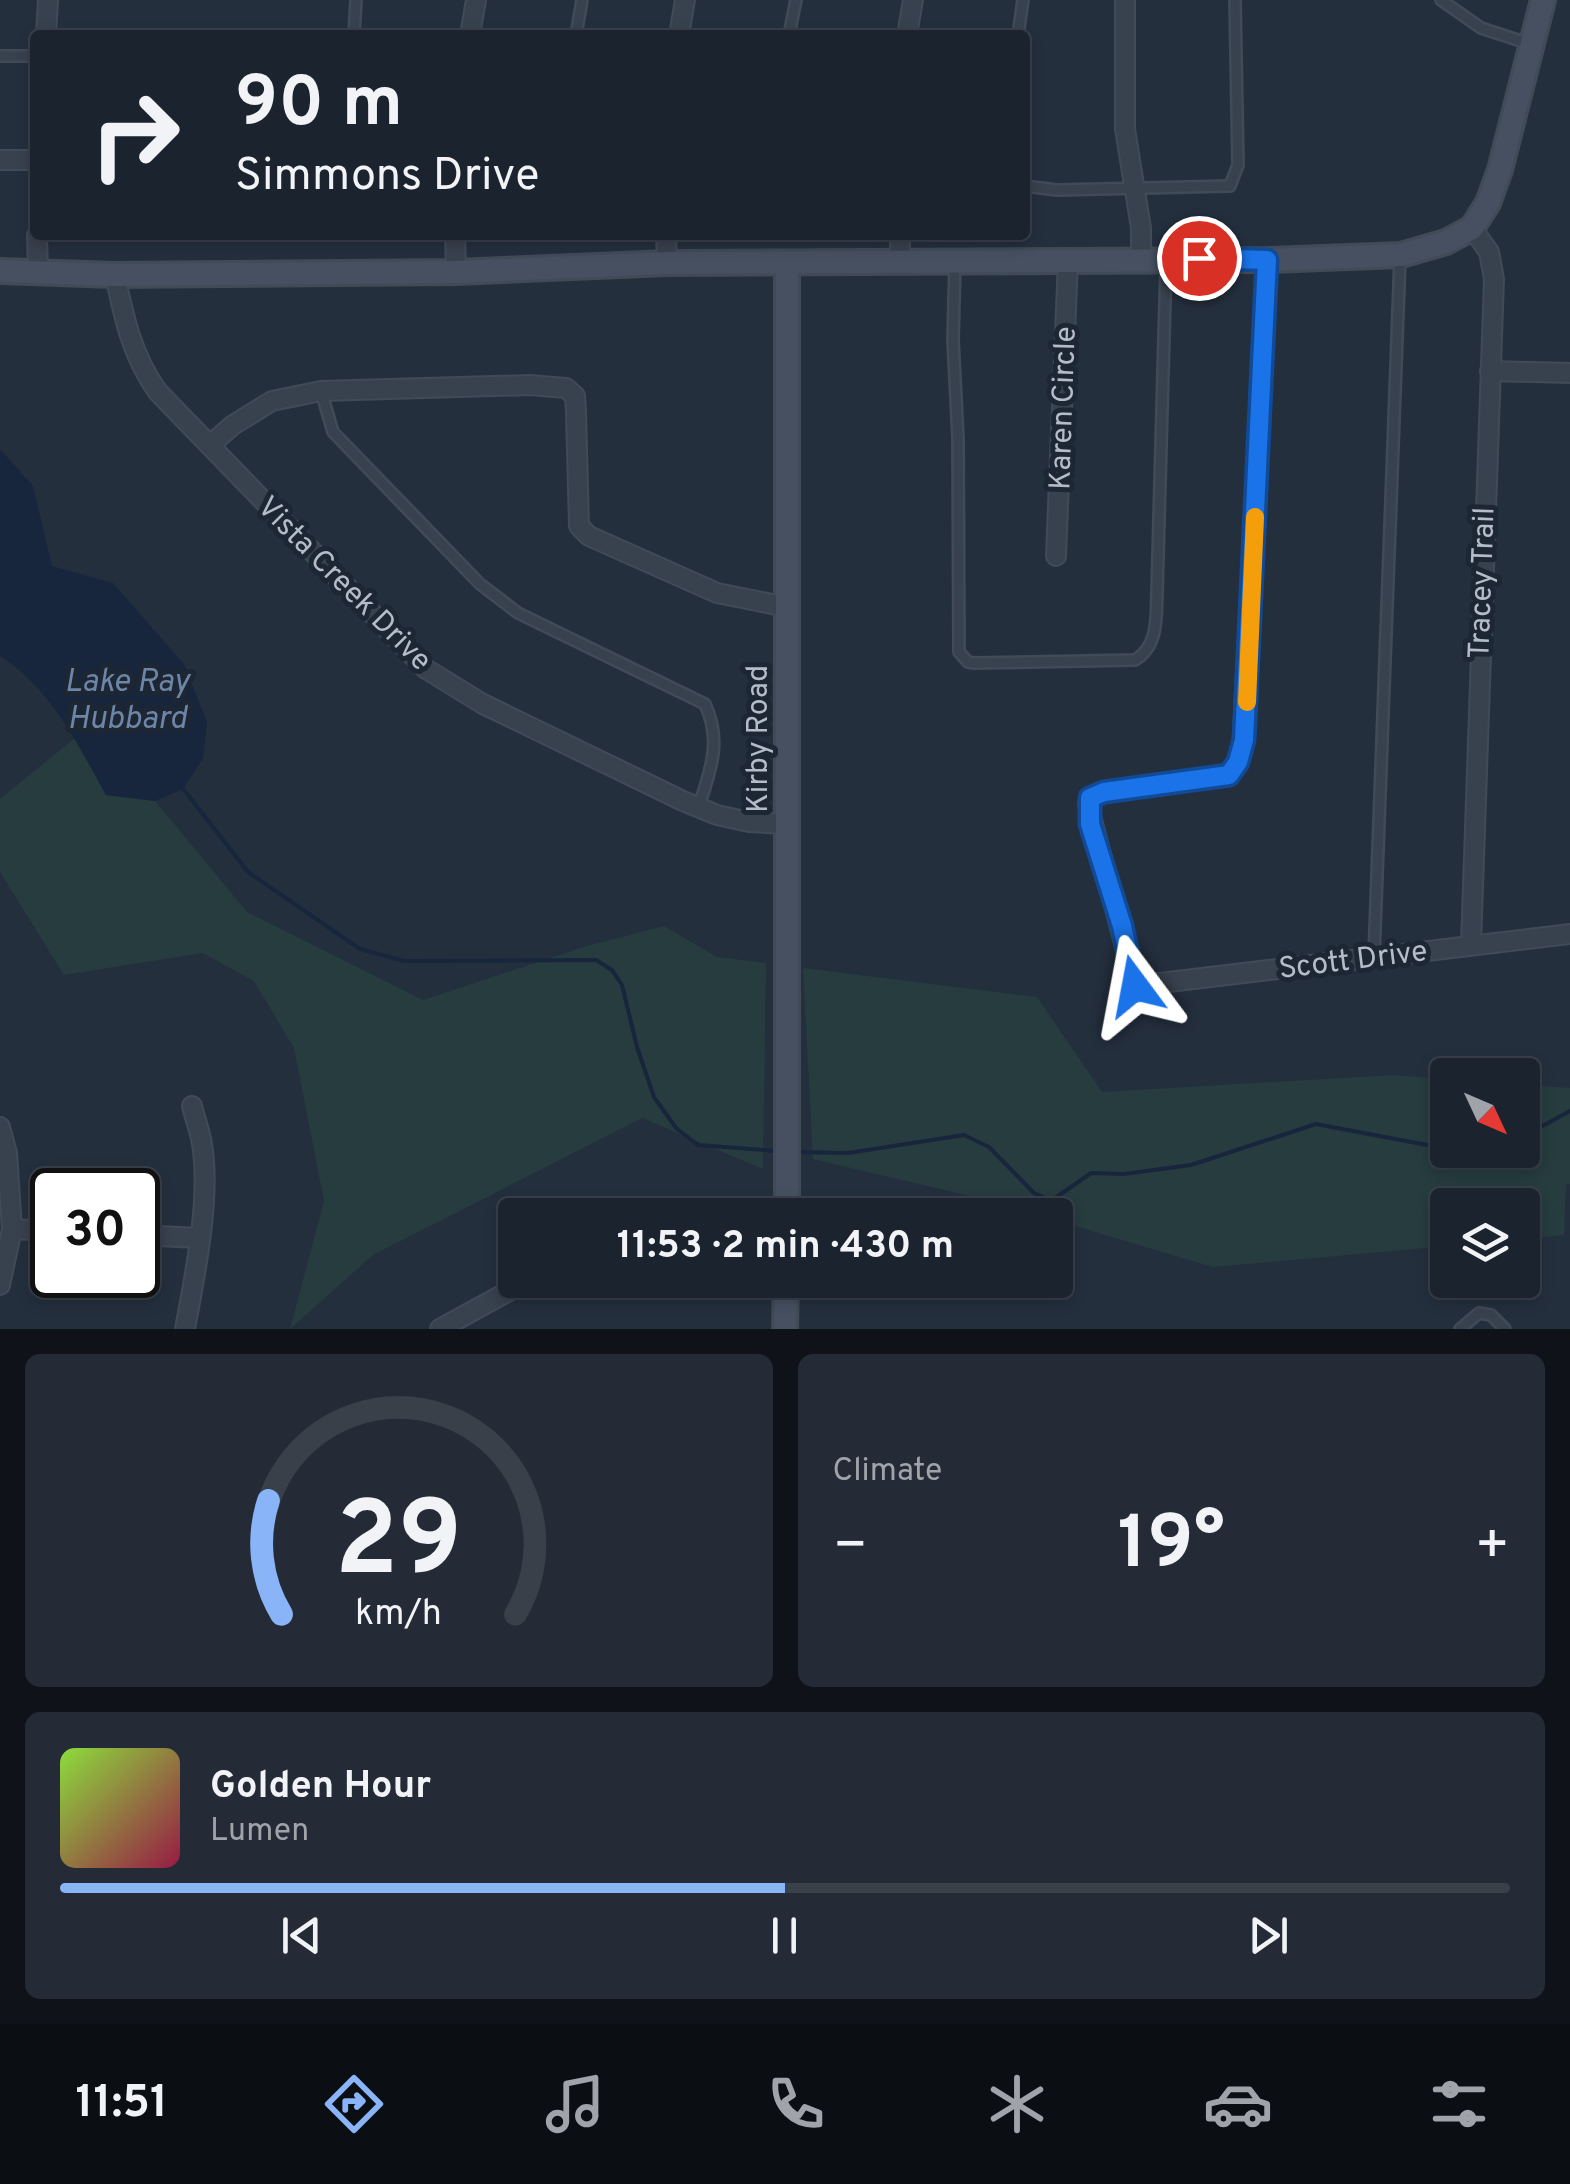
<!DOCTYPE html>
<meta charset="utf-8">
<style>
body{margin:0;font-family:Overpass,sans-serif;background:#242b36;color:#f1f3f6;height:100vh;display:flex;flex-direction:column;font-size:38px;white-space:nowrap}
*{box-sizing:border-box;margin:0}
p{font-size:32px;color:#a0a4aa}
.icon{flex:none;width:55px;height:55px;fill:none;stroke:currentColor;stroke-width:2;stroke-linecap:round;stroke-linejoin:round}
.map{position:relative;height:1329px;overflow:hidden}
.sheet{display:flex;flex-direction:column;gap:25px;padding:25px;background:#0f1319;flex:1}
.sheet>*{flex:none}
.banner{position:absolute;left:30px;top:30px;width:1000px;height:210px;border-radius:10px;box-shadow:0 5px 15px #0003,0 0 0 2px #39404a;background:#1b232e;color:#f1f3f6;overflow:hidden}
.needle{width:65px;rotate:134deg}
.fabs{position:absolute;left:1430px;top:1058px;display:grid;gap:20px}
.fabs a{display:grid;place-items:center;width:110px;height:110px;border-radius:10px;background:#1b232e;box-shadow:0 5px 15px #0003,0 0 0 2px #39404a;font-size:50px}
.speed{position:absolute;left:30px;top:1168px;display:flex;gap:20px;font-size:50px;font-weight:700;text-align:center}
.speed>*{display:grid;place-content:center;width:130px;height:130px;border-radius:50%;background:#1b232e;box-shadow:0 5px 15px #0003,0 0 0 2px #39404a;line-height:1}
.speed .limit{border:5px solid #111;border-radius:15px;background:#fff;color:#111}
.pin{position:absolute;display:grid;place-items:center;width:85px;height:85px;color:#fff;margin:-42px;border:5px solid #fff;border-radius:50%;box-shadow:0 2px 10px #0007}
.me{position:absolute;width:110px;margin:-55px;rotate:347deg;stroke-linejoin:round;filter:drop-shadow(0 0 8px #0008)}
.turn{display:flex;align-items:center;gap:35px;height:210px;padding:0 40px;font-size:45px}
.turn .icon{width:130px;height:130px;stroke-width:2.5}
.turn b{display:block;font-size:70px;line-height:85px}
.big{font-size:75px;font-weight:700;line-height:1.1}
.sheet .widget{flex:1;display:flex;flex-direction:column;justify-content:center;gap:15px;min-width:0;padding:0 35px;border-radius:15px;background:#242b36}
.sheet .dial{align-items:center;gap:0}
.dial svg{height:260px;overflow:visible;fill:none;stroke:#39404a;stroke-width:7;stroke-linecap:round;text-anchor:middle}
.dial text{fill:#f1f3f6;stroke:none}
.song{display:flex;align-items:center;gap:30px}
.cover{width:120px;height:120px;border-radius:15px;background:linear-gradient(135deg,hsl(90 70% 55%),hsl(340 70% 35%))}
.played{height:10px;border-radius:5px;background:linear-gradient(90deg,#8ab4f8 50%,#39404a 50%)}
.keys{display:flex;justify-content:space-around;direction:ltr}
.heat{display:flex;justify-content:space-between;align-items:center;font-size:55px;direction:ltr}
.sheet .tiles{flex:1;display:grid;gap:25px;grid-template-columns:1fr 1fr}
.widget:last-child{grid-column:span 2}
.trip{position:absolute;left:498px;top:1198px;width:575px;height:100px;border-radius:10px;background:#1b232e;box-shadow:0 5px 15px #0003,0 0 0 2px #39404a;font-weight:700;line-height:100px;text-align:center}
.dock{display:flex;height:160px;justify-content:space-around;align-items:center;background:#0b0e12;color:#a0a4aa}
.dock .icon{width:70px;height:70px}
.dock .current{color:#8ab4f8}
.dock b{font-size:45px;color:#f1f3f6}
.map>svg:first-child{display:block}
.green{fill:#263c3f}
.water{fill:#17263c}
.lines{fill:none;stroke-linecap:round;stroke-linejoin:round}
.stream{stroke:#17263c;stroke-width:4}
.lane-casing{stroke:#414a57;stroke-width:14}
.street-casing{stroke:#414a57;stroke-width:22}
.secondary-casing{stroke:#414a57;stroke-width:28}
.lane{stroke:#38414e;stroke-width:9}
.street{stroke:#38414e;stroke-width:18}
.secondary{stroke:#465061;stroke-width:22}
.route-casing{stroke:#114b97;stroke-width:25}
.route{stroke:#1a73e8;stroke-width:18}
.slow{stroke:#f59e0b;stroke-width:18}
.labels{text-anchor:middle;stroke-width:10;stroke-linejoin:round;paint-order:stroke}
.street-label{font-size:30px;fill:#b4bcc9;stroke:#1d2633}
.water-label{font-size:32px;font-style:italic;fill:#6d86a8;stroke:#1d2633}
</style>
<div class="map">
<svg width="1570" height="1329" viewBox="0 0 1570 1329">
<rect width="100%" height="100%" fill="#242f3e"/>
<!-- green -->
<g class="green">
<path d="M75 738 106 795 155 801 247 912 423 1000 587 946 664 926 717 957 766 963 763 1169 642 1118 373 1255 290 1329 324 1201 294 1048 254 981 202 953 64 975 0 872V799Z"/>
<path d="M803 968 1037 997 1102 1092 1393 1075 1447 1079 1448 1150H1522L1523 1085 1570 1088V1184H1566L1564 1235 1523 1239 1522 1205H1448L1447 1246 1213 1267 1055 1220V1215H1036L970 1196 813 1159Z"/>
</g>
<!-- water -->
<path class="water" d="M0 449 33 486 52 566 113 583 184 664 207 722 203 759 183 789 155 801 106 795C77 743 51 689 0 656Z"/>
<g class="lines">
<!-- stream -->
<g class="stream">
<path d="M181 786 248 872 360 949 404 961 596 960 612 970 622 985 637 1047 654 1097 676 1128 698 1145 776 1151"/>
<path d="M1522 1137 1570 1111"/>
<path d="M1467 1150H1495"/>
<path d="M796 1152 848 1153 964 1135 989 1147 1034 1193 1051 1201 1091 1173 1124 1174 1191 1165 1316 1124 1448 1149"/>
</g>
<defs>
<g id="lane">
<path d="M1441 0 1481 28 1530 44"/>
<path d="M354 35 356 0"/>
<path d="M576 35 582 0"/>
<path d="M789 35 796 0"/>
<path d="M1018 35 1023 0"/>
<path d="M0 56H35"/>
<path d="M1025 186 1057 190 1230 186 1238 165 1235 0"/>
<path d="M955 263 953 340 958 438 959 652 968 662 974 663 1135 660C1159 646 1156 616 1157 592L1166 264"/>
<path d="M321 391 333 432 480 584 518 613 705 704C722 741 711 769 699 806"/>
<path d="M1374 956 1400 258"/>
<path d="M1460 1329 1479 1313 1491 1315 1505 1329"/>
</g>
<g id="street">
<path d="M1125 0V129L1141 228V259"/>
<path d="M46 35 48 0"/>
<path d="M470 35 476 0"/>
<path d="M679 35 685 0"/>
<path d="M907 35 913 0"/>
<path d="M0 160H35"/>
<path d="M37 235 38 273"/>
<path d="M455 235 456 272"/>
<path d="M666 235 667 263"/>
<path d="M900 235V260"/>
<path d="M1267 260 1242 752 1234 769 1221 777 1104 792 1090 798 1088 804 1135 986 1570 934"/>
<path d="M115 275C124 318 132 356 158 392L426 669 483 704 683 801 717 815 749 822 787 824"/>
<path d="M1490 371 1570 373"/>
<path d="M210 445 233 425 272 401 321 391 530 385 566 388 575 396 576 412 579 526 589 536 717 593 787 607"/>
<path d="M1056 556 1068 260"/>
<path d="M1471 944 1494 279 1489 252 1472 228"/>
<path d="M0 1127 7 1153 12 1229 0 1285"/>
<path d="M12 1229 52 1231"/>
<path d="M138 1235 199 1238"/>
<path d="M185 1329C195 1274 211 1199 202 1144 200 1131 195 1119 192 1106"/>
<path d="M440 1329 529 1280"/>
</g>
<g id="secondary">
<path d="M787 263V1215"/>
<path d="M0 271 115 275 456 272 667 263 1267 260 1401 255 1446 242 1472 228 1488 203 1500 170 1543 0"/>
<path d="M785 1329 786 1280"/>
</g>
</defs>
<!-- lane casing -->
<use href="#lane" class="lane-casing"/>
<!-- street casing -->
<use href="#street" class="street-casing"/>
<!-- secondary casing -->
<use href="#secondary" class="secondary-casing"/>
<!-- lane -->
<use href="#lane" class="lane"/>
<!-- street -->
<use href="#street" class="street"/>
<!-- secondary -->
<use href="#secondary" class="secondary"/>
</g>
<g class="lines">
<defs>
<path id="route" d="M1135 986 1122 926 1090 824V798L1104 792 1229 775 1238 762 1244 740 1267 260 1199 258"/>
</defs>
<!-- route casing -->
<use href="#route" class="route-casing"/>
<!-- route -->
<use href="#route" class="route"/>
<!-- slow -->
<path class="slow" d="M1247 702 1255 517"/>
</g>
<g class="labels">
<!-- street labels -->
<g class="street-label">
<text transform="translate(1062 408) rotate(-88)" y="10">Karen Circle</text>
<text transform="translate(345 583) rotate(45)" y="10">Vista Creek Drive</text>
<text transform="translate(1481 583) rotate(-88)" y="10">Tracey Trail</text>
<text transform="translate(757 739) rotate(-90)" y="10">Kirby Road</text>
<text transform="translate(1353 959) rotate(-7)" y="10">Scott Drive</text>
</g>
<!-- water labels -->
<g class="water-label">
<text x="127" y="691">Lake Ray<tspan x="127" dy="37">Hubbard</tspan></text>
</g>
</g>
</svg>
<div class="fabs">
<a><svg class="needle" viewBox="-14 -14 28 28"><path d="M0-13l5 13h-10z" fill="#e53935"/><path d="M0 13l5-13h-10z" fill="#a0a4aa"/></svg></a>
<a><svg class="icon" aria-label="layers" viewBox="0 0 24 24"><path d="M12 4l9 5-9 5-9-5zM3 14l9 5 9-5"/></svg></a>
</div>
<div class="speed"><div class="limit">30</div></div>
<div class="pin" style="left:1199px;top:258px;background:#d93025"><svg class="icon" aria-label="arrive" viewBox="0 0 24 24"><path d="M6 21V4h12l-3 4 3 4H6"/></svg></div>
<svg class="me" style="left:1135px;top:986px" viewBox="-20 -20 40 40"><path d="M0-17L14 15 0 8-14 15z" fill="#1a73e8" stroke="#fff" stroke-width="4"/></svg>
<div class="trip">11:53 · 2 min · 430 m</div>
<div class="banner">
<div class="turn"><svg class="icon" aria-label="right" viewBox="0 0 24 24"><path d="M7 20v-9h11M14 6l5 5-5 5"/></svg><div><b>90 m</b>Simmons Drive</div></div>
</div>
</div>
<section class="sheet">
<div class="tiles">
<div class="widget dial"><svg viewBox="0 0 100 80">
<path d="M14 69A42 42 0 1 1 86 69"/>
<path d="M14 69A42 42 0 0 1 10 34" stroke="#8ab4f8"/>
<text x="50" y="56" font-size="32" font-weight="700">29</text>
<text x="50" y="72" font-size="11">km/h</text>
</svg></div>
<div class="widget"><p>Climate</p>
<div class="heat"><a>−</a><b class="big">19°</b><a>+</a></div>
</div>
<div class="widget">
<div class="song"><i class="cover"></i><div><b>Golden Hour</b><p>Lumen</p></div></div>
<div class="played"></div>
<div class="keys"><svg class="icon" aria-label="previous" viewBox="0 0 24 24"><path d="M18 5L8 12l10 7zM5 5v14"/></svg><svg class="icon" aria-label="pause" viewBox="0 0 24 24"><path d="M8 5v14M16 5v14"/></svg><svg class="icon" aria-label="next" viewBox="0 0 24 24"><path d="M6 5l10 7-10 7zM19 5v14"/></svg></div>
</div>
</div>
</section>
<nav class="dock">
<b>11:51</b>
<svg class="icon current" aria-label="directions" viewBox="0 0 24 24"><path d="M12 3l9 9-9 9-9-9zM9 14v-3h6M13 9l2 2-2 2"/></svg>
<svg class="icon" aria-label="music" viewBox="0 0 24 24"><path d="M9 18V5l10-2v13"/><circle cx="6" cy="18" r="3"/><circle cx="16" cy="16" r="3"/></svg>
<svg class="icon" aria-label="phone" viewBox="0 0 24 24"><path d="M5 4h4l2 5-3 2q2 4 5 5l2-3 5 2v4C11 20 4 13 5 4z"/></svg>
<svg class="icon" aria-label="climate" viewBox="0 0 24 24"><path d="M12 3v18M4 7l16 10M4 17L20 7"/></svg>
<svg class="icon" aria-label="car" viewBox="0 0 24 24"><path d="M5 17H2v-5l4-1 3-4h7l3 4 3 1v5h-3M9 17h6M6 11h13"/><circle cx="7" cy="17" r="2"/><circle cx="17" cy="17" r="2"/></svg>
<svg class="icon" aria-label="filters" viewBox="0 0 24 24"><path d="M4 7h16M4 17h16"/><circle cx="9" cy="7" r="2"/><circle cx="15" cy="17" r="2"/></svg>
</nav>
